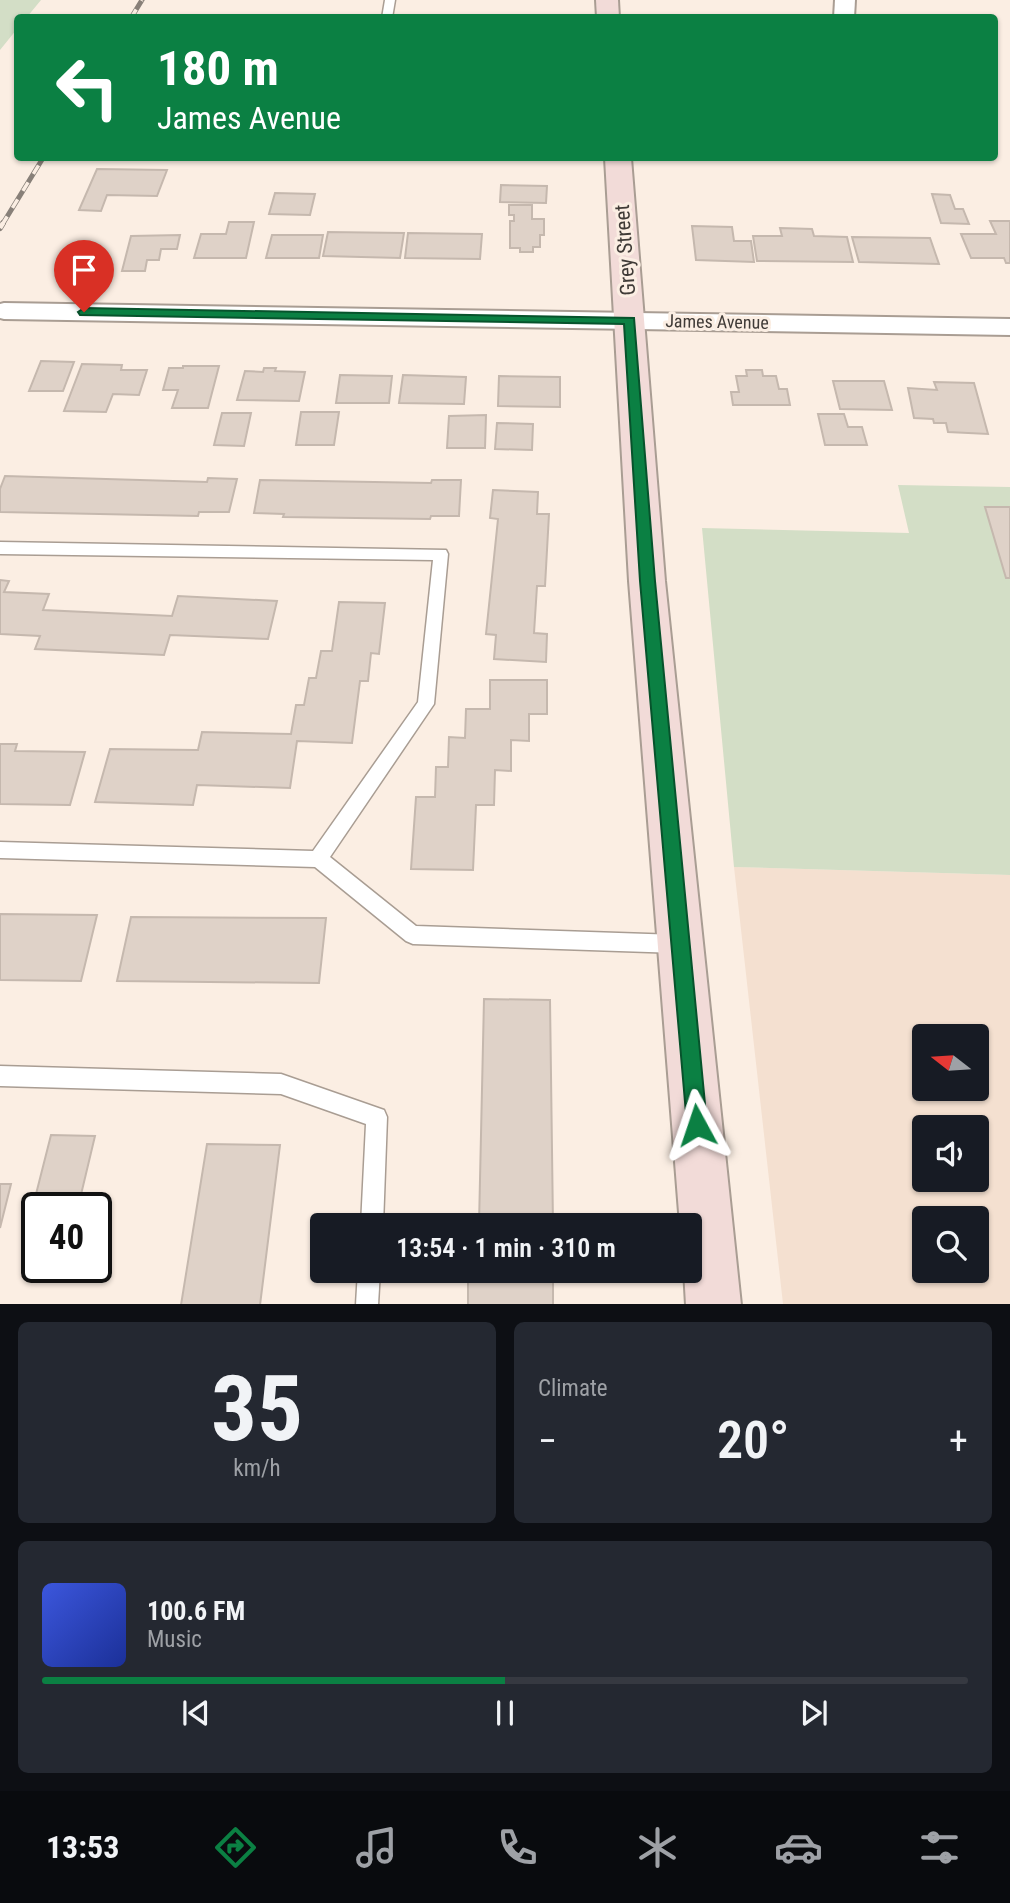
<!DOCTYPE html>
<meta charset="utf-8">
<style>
body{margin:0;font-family:"Roboto Condensed",sans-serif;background:#242831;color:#f1f3f6;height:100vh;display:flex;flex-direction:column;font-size:26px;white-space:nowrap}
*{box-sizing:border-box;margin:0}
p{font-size:23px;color:#9ea1a6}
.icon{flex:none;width:38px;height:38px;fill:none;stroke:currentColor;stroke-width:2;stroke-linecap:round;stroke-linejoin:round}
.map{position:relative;height:1304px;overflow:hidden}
.sheet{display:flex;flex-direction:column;gap:18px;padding:18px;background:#0d0f14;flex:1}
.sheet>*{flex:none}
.banner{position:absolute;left:14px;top:14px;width:984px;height:147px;border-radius:7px;box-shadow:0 2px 5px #0004;background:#0b8043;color:#fff;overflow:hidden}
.needle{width:46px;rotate:287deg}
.fabs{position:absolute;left:912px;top:1024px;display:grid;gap:14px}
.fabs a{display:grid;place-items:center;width:77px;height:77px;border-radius:7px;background:#171b24;box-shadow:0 2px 5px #0004;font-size:35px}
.speed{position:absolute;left:21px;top:1192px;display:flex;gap:14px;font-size:35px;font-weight:700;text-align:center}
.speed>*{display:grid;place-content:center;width:91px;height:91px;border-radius:50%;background:#171b24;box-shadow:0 2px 5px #0004;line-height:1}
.speed .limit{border:4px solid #111;border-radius:10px;background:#fff;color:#111}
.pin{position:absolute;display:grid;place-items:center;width:60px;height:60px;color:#fff;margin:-72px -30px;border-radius:50% 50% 50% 0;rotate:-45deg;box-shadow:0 0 7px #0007}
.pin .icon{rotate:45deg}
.me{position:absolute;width:77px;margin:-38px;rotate:355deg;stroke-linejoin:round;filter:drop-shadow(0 0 5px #0008)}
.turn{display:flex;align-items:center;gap:24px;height:147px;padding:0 28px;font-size:32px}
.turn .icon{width:91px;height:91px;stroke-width:2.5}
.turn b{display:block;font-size:49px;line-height:60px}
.big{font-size:52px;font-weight:600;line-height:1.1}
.sheet .widget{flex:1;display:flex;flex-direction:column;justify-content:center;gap:10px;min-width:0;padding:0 24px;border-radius:10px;background:#242831}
.sheet .dial{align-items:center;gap:0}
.dial b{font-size:91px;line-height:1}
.song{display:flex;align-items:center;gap:21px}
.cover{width:84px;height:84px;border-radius:10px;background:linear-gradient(135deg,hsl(230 70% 55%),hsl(230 70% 35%))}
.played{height:7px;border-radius:4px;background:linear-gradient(90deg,#0b8043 50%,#363941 50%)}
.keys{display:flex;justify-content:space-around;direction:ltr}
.heat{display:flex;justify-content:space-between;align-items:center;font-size:38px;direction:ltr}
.sheet .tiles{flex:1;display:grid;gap:18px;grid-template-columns:1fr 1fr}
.widget:last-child{grid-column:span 2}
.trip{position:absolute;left:310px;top:1213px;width:392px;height:70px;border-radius:7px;background:#171b24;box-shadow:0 2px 5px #0004;font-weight:600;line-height:70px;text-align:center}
.tabs{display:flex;height:112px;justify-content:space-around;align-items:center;background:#090b0e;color:#9ea1a6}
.tabs .icon{width:49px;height:49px}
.tabs .selected{color:#0b8043}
.tabs b{font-size:32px;color:#f1f3f6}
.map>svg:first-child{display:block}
.built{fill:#f4e0d0;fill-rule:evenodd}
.green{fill:#d3dec6}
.building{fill:#dfd2c8;stroke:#c5b8ae;stroke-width:2}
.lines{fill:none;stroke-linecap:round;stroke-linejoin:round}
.lane-casing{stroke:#a99d93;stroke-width:3}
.street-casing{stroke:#a99d93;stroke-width:4}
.secondary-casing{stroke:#a99d93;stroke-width:4}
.lane{fill:#fff;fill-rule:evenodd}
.street{fill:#fff;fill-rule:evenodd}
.secondary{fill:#f2dbd8;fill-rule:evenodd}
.rail-far1-casing{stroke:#888079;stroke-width:5}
.rail-casing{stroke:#888079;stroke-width:6}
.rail-far1{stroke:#fbeee3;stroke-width:3.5;stroke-dasharray:10;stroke-linecap:butt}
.rail{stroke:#fbeee3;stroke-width:4.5;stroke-dasharray:13;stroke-linecap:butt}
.route{fill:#0b8043;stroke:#07532c;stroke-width:2}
.labels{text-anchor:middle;stroke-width:6;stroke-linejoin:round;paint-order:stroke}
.far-street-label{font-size:18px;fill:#403b37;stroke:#fbeee3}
.street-label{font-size:21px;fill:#403b37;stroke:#fbeee3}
</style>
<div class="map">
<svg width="1010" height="1305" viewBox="0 0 1010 1305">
<rect width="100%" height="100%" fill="#fbeee3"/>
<!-- built -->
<path class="built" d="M734 867 1010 875V1304H783ZM924 1036H976V1088H924ZM924 1127H976V1180H924ZM924 1218H976V1270H924Z"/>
<!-- green -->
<g class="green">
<path d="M0 0H41L27 17 18 18 17 29 0 50Z"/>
<path d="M898 485 1010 487V875L734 867 702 528 909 533Z"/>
</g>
<!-- building -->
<g class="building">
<path d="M97 169 167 170 157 196 107 195 101 211 79 210Z"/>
<path d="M501 185 547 186 546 203 500 202Z"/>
<path d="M275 193 315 194 310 215 269 214Z"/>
<path d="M932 194 950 195 955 209H963L969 224 941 223Z"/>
<path d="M509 205H532V219H544V235H540V247H533V252H520V248H510V221H514V215H509Z"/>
<path d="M990 221H1010V263H1006L1004 258H971L961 234H996Z"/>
<path d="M229 222H254L246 258H194L201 234H226Z"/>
<path d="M692 226 732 227 734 241H751L754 262 696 260Z"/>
<path d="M780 228 812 229 814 236 847 237 853 262 757 261 753 236H782Z"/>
<path d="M328 232 404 233 400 258 323 256Z"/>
<path d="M408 233 482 234 480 259 405 258Z"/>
<path d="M180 235 177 249H161L159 260H147L145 271H122L131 236Z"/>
<path d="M272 235H323L319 258H266Z"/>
<path d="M852 237 930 238 939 264 859 262Z"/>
<path d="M41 361 74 362 63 391H29Z"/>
<path d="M82 364 122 365 121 370H147L139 395 113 394 106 412 64 411Z"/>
<path d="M183 366H219L208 408H172L178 390H163L169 368H183Z"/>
<path d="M264 368H276L275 371 305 372 299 401 237 400 245 371 263 372Z"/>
<path d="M746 370H762L763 376H776L779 389H787L790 405H733L731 392H739L736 376H747Z"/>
<path d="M340 375 392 376 389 403H336Z"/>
<path d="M403 375 466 377 464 404 399 403Z"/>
<path d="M499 376 560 377V407L498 406Z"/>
<path d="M833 381H884L892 410 840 409Z"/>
<path d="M934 382 974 383 988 434 948 432 946 423H934L933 419 914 418 908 388 937 390Z"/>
<path d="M301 412H339L334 445H296Z"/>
<path d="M222 413H251L244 446 214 445Z"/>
<path d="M818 414H844L848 427H862L867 445H825Z"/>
<path d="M486 415 485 448H447L449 416Z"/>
<path d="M497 423 533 424 532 450 495 449Z"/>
<path d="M5 476 207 482 208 478 237 479 229 512H199L198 516 0 512V489Z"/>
<path d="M260 480 431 483 432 480H461L459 516H431L430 519 283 517 284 514 254 513Z"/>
<path d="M493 490 538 492 537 514H549L545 586H537L534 633 547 634 546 662 494 659 496 635 486 634 498 519 490 518Z"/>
<path d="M985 507H1010V578H1006Z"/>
<path d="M0 580 9 581 4 592 49 594 43 610 172 616 178 596 277 601 268 639 170 635 164 655 35 649 40 636 0 634Z"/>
<path d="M339 602 385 603 379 654 371 653 368 681H360L352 743 297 741 290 788 197 785 193 805 95 802 110 749 198 750 202 732 291 734 296 705H304L309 678H316L321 651H332Z"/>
<path d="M490 680H547V714H529V741L511 740V771L495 770 494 805H476L473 870 411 869 416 797H435L436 767H448L449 737 465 738 466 709H490Z"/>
<path d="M0 744H17L15 751 85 752 70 805 0 804Z"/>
<path d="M0 914 97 915 81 981 0 980Z"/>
<path d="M131 917 326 918 319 983 117 981Z"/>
<path d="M484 999 550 1000 553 1225H479Z"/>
<path d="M51 1135 95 1136 79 1203 34 1202Z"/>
<path d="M207 1144 280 1145 260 1305H181Z"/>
<path d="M0 1184H11L0 1228Z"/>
<rect x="468" y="1270" width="85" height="35"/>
</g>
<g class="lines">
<defs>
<g id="lane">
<path d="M385 0H395L392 18H382Z"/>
<path d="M0 542 446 550 448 554 434 704 330 857 416 926 678 935 685 938 687 944 685 950 678 953 413 944 406 941 315 867 0 858V842L313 851 418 702 433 560 0 554Z"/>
<path d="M0 1066 281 1074 384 1110 387 1117 383 1225H361L366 1124 281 1094 0 1086Z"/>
<path d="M358 1270H380L378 1305H356Z"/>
</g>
<g id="street">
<path d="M835 0H855L854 18H834Z"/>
<path d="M4 303 1010 319V335L4 319 0 318V304Z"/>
</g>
<g id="secondary">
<path d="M596 0H618L619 18H597Z"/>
<path d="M605 158H631L665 581 741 1305H686L684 1270H690V1225H680L629 581Z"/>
</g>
</defs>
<!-- lane casing -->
<use href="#lane" class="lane-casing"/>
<!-- street casing -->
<use href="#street" class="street-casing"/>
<!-- secondary casing -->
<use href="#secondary" class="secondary-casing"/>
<!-- lane -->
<use href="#lane" class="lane"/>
<!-- street -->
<use href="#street" class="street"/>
<!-- secondary -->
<use href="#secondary" class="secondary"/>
<defs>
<g id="rail-far1">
<path d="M131 18 142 0"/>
<path d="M2 225 43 158"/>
</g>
<path id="rail" d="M0 228 3 223"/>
</defs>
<!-- rail-far1 casing -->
<use href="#rail-far1" class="rail-far1-casing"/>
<!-- rail casing -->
<use href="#rail" class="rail-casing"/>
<!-- rail-far1 -->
<use href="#rail-far1" class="rail-far1"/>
<!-- rail -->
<use href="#rail" class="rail"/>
</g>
<!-- route -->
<path class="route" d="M84 308 634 318 655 581 707 1125 704 1132 697 1136 690 1132 687 1125 640 581 624 324 80 315 78 312Z"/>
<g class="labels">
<!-- far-street labels -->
<g class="far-street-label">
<text transform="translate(717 322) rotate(1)" y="6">James Avenue</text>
</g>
<!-- street labels -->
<g class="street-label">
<text transform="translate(625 250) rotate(-94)" y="7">Grey Street</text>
</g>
</g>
</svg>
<div class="fabs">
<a><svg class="needle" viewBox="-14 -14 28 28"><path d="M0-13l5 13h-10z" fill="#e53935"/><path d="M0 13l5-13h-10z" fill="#9ea1a6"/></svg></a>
<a><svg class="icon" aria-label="sound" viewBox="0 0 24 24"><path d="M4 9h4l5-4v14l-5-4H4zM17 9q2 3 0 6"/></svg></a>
<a><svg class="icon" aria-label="search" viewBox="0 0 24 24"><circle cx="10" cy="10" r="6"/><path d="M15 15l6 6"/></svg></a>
</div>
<div class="speed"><div class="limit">40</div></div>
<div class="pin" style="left:84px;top:312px;background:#d93025"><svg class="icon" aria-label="arrive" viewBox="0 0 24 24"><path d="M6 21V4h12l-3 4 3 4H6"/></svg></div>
<svg class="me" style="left:697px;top:1125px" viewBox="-20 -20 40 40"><path d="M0-17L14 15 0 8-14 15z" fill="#0b8043" stroke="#fff" stroke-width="4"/></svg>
<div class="trip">13:54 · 1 min · 310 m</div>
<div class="banner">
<div class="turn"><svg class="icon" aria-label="left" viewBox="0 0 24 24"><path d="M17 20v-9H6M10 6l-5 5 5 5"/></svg><div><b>180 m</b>James Avenue</div></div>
</div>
</div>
<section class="sheet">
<div class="tiles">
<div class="widget dial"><b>35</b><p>km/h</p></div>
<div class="widget"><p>Climate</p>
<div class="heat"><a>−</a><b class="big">20°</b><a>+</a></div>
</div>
<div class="widget">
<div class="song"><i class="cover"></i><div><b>100.6 FM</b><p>Music</p></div></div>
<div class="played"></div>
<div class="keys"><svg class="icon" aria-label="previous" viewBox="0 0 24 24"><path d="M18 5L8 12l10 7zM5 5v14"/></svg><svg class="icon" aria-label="pause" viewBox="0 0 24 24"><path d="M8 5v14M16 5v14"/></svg><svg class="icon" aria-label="next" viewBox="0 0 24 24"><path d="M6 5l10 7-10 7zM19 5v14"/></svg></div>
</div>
</div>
</section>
<nav class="tabs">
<b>13:53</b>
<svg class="icon selected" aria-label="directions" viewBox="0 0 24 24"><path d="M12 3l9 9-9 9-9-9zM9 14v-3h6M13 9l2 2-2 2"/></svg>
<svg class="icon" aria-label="music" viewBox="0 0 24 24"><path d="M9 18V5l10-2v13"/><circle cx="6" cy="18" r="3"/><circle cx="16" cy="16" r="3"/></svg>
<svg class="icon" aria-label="phone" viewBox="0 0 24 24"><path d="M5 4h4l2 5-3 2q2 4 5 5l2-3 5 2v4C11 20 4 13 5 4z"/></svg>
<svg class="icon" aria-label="climate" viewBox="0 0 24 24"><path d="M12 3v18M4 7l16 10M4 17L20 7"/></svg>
<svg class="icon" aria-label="car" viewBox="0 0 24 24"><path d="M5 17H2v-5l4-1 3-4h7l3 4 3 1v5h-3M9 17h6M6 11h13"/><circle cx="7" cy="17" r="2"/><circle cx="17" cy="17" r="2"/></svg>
<svg class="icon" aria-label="filters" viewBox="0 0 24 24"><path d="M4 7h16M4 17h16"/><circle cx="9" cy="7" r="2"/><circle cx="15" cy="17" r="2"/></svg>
</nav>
